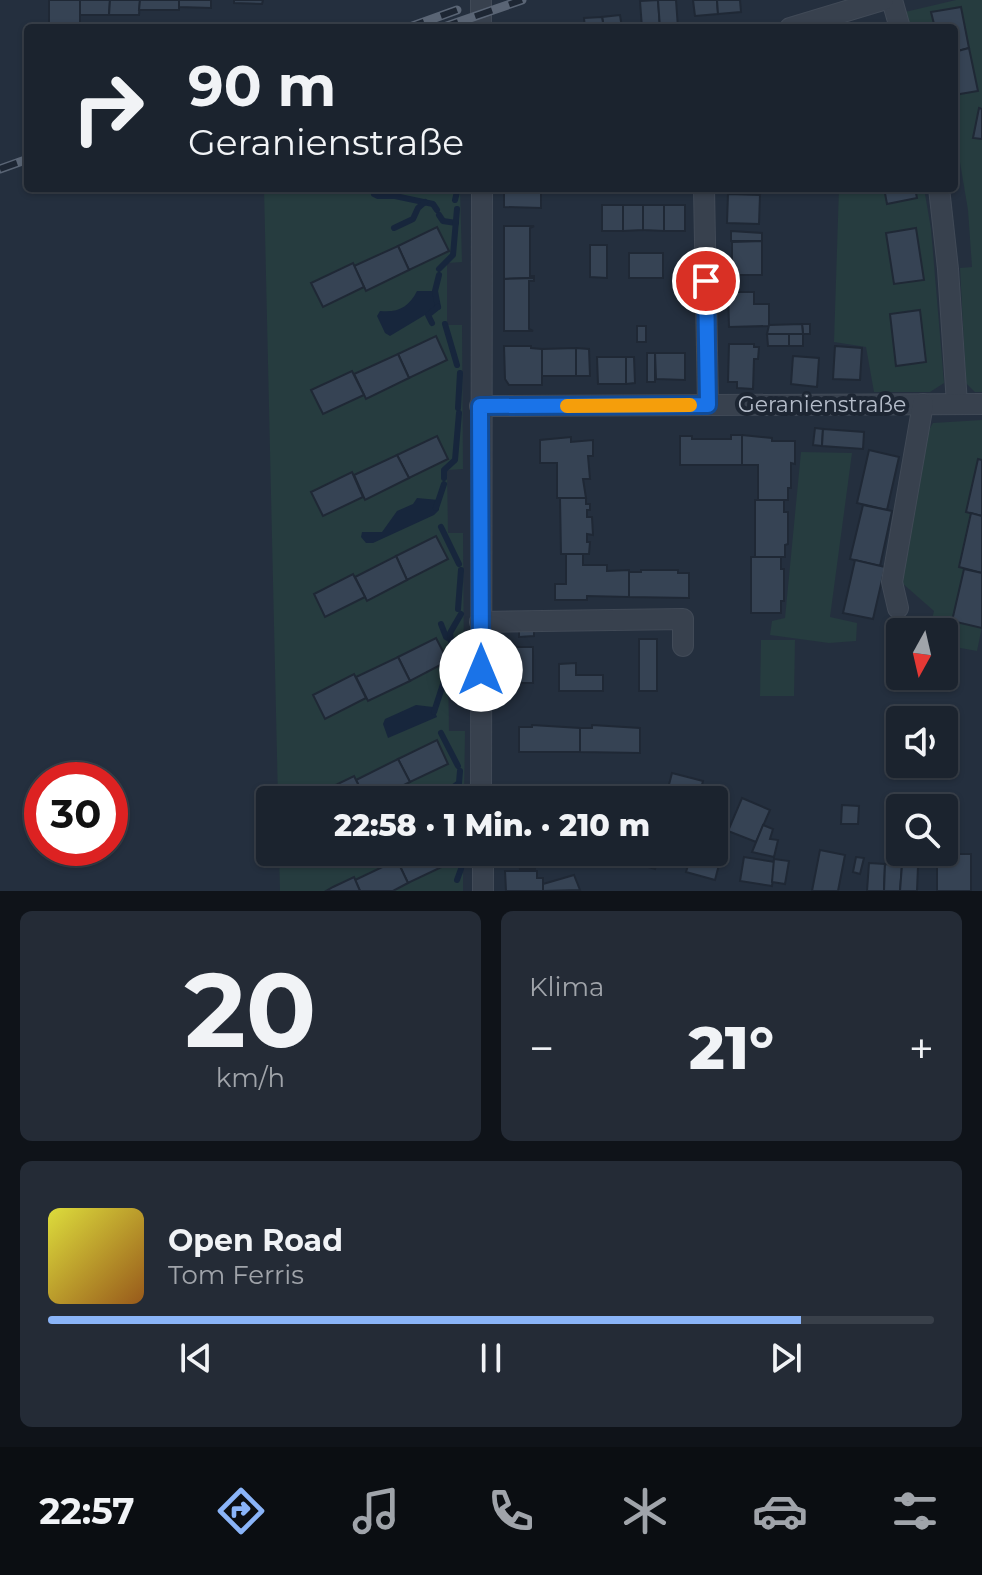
<!DOCTYPE html>
<html lang="de">
<meta charset="utf-8">
<style>
body{margin:0;font-family:Montserrat,sans-serif;background:#242b36;color:#f1f3f6;height:100vh;display:flex;flex-direction:column;font-size:30px;white-space:nowrap}
*{box-sizing:border-box;margin:0}
p{font-size:26px;color:#a0a4aa}
.icon{flex:none;width:44px;height:44px;fill:none;stroke:currentColor;stroke-width:2;stroke-linecap:round;stroke-linejoin:round}
.map{position:relative;height:891px;overflow:hidden}
.side{display:flex;flex-direction:column;gap:20px;padding:20px;background:#0f1319;flex:1}
.side>*{flex:none}
.hud{position:absolute;left:24px;top:24px;width:934px;height:168px;border-radius:8px;box-shadow:0 2px 6px #0004,0 0 0 2px #39404a;background:#1b232e;color:#f1f3f6;overflow:hidden}
.needle{width:52px;rotate:188deg}
.buttons{position:absolute;left:886px;top:618px;display:grid;gap:16px}
.buttons a{display:grid;place-items:center;width:72px;height:72px;border-radius:8px;background:#1b232e;box-shadow:0 2px 6px #0004,0 0 0 2px #39404a;font-size:40px}
.speed{position:absolute;left:24px;top:762px;display:flex;gap:16px;font-size:40px;font-weight:700;text-align:center}
.speed>*{display:grid;place-content:center;width:104px;height:104px;border-radius:50%;background:#1b232e;box-shadow:0 2px 6px #0004,0 0 0 2px #39404a;line-height:1}
.speed .limit{border:12px solid #d22;background:#fff;color:#111}
.pin{position:absolute;display:grid;place-items:center;width:68px;height:68px;color:#fff;margin:-34px;border:4px solid #fff;border-radius:50%;box-shadow:0 2px 8px #0007}
.me{position:absolute;width:88px;margin:-44px;rotate:0deg;stroke-linejoin:round;filter:drop-shadow(0 0 6px #0008)}
.turn{display:flex;align-items:center;gap:28px;height:168px;padding:0 32px;font-size:36px}
.turn .icon{width:104px;height:104px;stroke-width:2.5}
.turn b{display:block;font-size:56px;line-height:68px}
.big{font-size:60px;font-weight:800;line-height:1.1}
.side .widget{flex:1;display:flex;flex-direction:column;justify-content:center;gap:12px;min-width:0;padding:0 28px;border-radius:12px;background:#242b36}
.side .dial{align-items:center;gap:0}
.dial b{font-size:104px;line-height:1}
.song{display:flex;align-items:center;gap:24px}
.cover{width:96px;height:96px;border-radius:12px;background:linear-gradient(135deg,hsl(60 70% 55%),hsl(30 70% 35%))}
.played{height:8px;border-radius:4px;background:linear-gradient(90deg,#8ab4f8 85%,#39404a 85%)}
.keys{display:flex;justify-content:space-around;direction:ltr}
.heat{display:flex;justify-content:space-between;align-items:center;font-size:44px;direction:ltr}
.side .tiles{flex:1;display:grid;gap:20px;grid-template-columns:1fr 1fr}
.widget:last-child{grid-column:span 2}
.trip{position:absolute;left:256px;top:786px;width:472px;height:80px;border-radius:8px;background:#1b232e;box-shadow:0 2px 6px #0004,0 0 0 2px #39404a;font-weight:800;line-height:80px;text-align:center}
.menu{display:flex;height:128px;justify-content:space-around;align-items:center;background:#0b0e12;color:#a0a4aa}
.menu .icon{width:56px;height:56px}
.menu .on{color:#8ab4f8}
.menu b{font-size:36px;color:#f1f3f6}
.map>svg:first-child{display:block}
.green{fill:#263c3f}
.water{fill:#17263c}
.lines{fill:none;stroke-linecap:round;stroke-linejoin:round}
.stream{stroke:#17263c;stroke-width:6}
.building{fill:#364354;stroke:#1f2835;stroke-width:2}
.minor-casing{stroke:#414a57;stroke-width:22}
.minor{stroke:#38414e;stroke-width:20}
.rail-casing{stroke:#5a6575;stroke-width:9}
.rail{stroke:#1d2633;stroke-width:6;stroke-dasharray:18;stroke-linecap:butt}
.route-casing{stroke:#114b97;stroke-width:20}
.route{stroke:#1a73e8;stroke-width:14}
.slow{stroke:#f59e0b;stroke-width:14}
.labels{text-anchor:middle;stroke-width:8;stroke-linejoin:round;paint-order:stroke}
.street-label{font-size:22px;fill:#b4bcc9;stroke:#1d2633}
</style>
<div class="map">
<svg width="982" height="891" viewBox="0 0 982 891">
<rect width="100%" height="100%" fill="#242f3e"/>
<!-- green -->
<g class="green">
<path d="M956 0H982V392H975L966 383 960 268 972 267 968 210 954 127V28H910L905 12Z"/>
<path d="M264 188H460L462 262 447 263V325H462L463 469 447 470 448 533H463L464 668 448 669 449 731H465L464 800H278Z"/>
<path d="M839 188H924L931 229 944 383 930 392H874L866 347 834 342Z"/>
<path d="M982 420V627L977 651 944 645V632H929L934 611 901 582 926 435 933 423Z"/>
<path d="M801 452 852 453 830 617 857 623 856 641 829 643 770 635 772 621 785 618Z"/>
<path d="M761 640H795L794 696H760Z"/>
<path d="M279 852H463V891H280Z"/>
</g>
<!-- water -->
<g class="water">
<path d="M417 291H435L440 306 390 336 385 333 377 316 380 311C398 313 409 307 417 291Z"/>
<path d="M417 498 439 500V510L434 515 373 543H366L361 537 362 532H382L397 511 413 504Z"/>
<path d="M416 705 433 707 437 717 388 738 383 724 385 719Z"/>
</g>
<g class="lines">
<!-- stream -->
<g class="stream">
<path d="M374 194 378 196H395L433 204 437 210"/>
<path d="M455 200 458 188"/>
<path d="M439 215 443 221 456 223"/>
<path d="M394 228 413 219 418 208 425 202"/>
<path d="M439 269 453 255 457 209"/>
<path d="M438 307 435 291 439 275"/>
<path d="M432 323 428 315 438 307"/>
<path d="M445 324 457 365"/>
<path d="M458 408 460 373"/>
<path d="M444 478V470L455 460 459 413"/>
<path d="M436 508 444 484"/>
<path d="M441 527 459 564"/>
<path d="M458 609 461 570"/>
<path d="M441 624 446 637 450 639"/>
<path d="M446 669 454 660 450 633 461 614"/>
<path d="M434 712 446 675"/>
<path d="M441 733 458 766"/>
<path d="M443 795 459 783 460 771"/>
<path d="M436 800 439 797"/>
<path d="M456 852 458 864"/>
<path d="M457 880 461 869"/>
</g>
</g>
<!-- building -->
<g class="building">
<rect x="49" y="0" width="31" height="28"/>
<path d="M80 0H110L109 15H80Z"/>
<path d="M110 0H140L139 15H109Z"/>
<path d="M140 0H179V10H139Z"/>
<path d="M179 0H211V8L179 7Z"/>
<path d="M234 0H263L262 4 234 3Z"/>
<path d="M658 0 660 28H642L640 1Z"/>
<path d="M658 0H676L678 28H660Z"/>
<path d="M693 0H717L718 14 695 16Z"/>
<path d="M717 0H740L741 12 718 14Z"/>
<path d="M961 7 969 48 954 52V28H935L931 12Z"/>
<path d="M620 15 622 28H604L602 17Z"/>
<path d="M602 17 604 28H585L584 18Z"/>
<path d="M969 48 978 91 954 95V52Z"/>
<path d="M979 108 982 109V139L973 138Z"/>
<path d="M504 188H541V208L504 207Z"/>
<path d="M884 188H915L917 198 887 204Z"/>
<path d="M728 194 760 195 759 224 727 223Z"/>
<rect x="602" y="205" width="21" height="26"/>
<path d="M623 205H643V230L623 231Z"/>
<path d="M643 205H664V231L643 230Z"/>
<rect x="664" y="205" width="21" height="26"/>
<path d="M504 226H534L530 228V276H534V278L504 279Z"/>
<path d="M437 227 449 251 409 270 398 246Z"/>
<path d="M916 228 924 280 894 284 886 233Z"/>
<path d="M731 231 762 233V241H731Z"/>
<path d="M762 241V275H728V264L732 263V242Z"/>
<path d="M590 245H607V278L590 277Z"/>
<path d="M398 246 409 270 366 291 354 266Z"/>
<rect x="629" y="253" width="34" height="25"/>
<path d="M353 263 364 287 323 307 311 283Z"/>
<path d="M534 278V281H529V329L533 331H504V279Z"/>
<path d="M728 292H754V304H769V326L729 327Z"/>
<path d="M920 310 926 362 896 366 890 314Z"/>
<path d="M802 324H810V334H803Z"/>
<path d="M802 324 803 334H767L769 325Z"/>
<rect x="637" y="326" width="9" height="16"/>
<path d="M767 334H789V346H768Z"/>
<rect x="789" y="334" width="14" height="12"/>
<path d="M436 336 447 360 409 378 398 354Z"/>
<path d="M729 344H754V347H759L758 359H754L753 389 737 388V382H728Z"/>
<path d="M504 346H531V348L542 349V385H509L505 379Z"/>
<path d="M835 346 862 348 860 380 833 379Z"/>
<path d="M576 348V376H542V349Z"/>
<path d="M576 348 589 349 590 376H576Z"/>
<rect x="647" y="353" width="8" height="29"/>
<path d="M655 353H685V380L656 379Z"/>
<path d="M398 354 409 378 366 399 354 374Z"/>
<path d="M793 356 819 358 817 387 791 384Z"/>
<path d="M597 357H626V384H598Z"/>
<path d="M626 357H634L635 383 626 384Z"/>
<path d="M352 371 364 395 323 414 311 390Z"/>
<path d="M815 428 823 429 822 446 813 445Z"/>
<path d="M823 429 864 432 863 449 822 446Z"/>
<path d="M731 435H742V465H680V436H692V439H731Z"/>
<path d="M742 435 772 438V441H795V464L791 463V488H788V500H758V465H742Z"/>
<path d="M437 436 448 459 409 478 397 455Z"/>
<path d="M571 437V442L593 440V456H588L590 479H583L586 498H557V463H540V440Z"/>
<path d="M869 450 899 457 887 510 857 503Z"/>
<path d="M397 455 409 478 365 500 354 475Z"/>
<path d="M978 459 982 460V516L966 512Z"/>
<path d="M352 472 363 497 323 516 311 492Z"/>
<path d="M560 498H586V504H590V510H587V517H592L593 535 587 534V542H590L589 554H561Z"/>
<path d="M755 500H784V512H788V544L785 545V557H755Z"/>
<path d="M863 505 892 511 880 566 850 559Z"/>
<path d="M971 513 982 516V573L959 567Z"/>
<path d="M436 536 448 559 407 580 396 556Z"/>
<path d="M566 554H583V565H607V571L629 570V597L587 596V600H555V584H566Z"/>
<path d="M396 556 407 580 367 601 355 577Z"/>
<path d="M751 557H781V569H784V601H781V613H751Z"/>
<path d="M855 560 885 567 873 619 843 613Z"/>
<path d="M964 569 982 573V628L952 621Z"/>
<path d="M641 570H678V573H689V598L629 597V572H641Z"/>
<path d="M353 574 365 597 325 617 314 594Z"/>
<path d="M534 628V636L519 637V629Z"/>
<path d="M436 638 448 661 410 681 398 657Z"/>
<rect x="639" y="639" width="18" height="52"/>
<rect x="506" y="647" width="27" height="36"/>
<path d="M398 657 410 681 368 701 356 677Z"/>
<path d="M576 663V675H603V691H559V664Z"/>
<path d="M354 674 366 698 325 719 313 695Z"/>
<path d="M532 725 580 728V752H519V727H532Z"/>
<path d="M592 725 640 728V753L580 752V728H592Z"/>
<path d="M437 740 448 764 410 782 398 759Z"/>
<path d="M398 759 410 782 374 800H366L356 780Z"/>
<path d="M672 773 703 781 698 800H665Z"/>
<path d="M354 776 366 800H315L313 796Z"/>
<path d="M742 798 770 810 756 842 728 831Z"/>
<path d="M842 805 859 806 858 824H841Z"/>
<path d="M763 825 773 829 770 839 778 840 774 857 752 852Z"/>
<path d="M714 850 722 853 715 880 686 872 692 852Z"/>
<path d="M820 850 845 855 838 891H812Z"/>
<path d="M413 852H442L448 864 408 883 397 860Z"/>
<path d="M519 852H535V869H520Z"/>
<rect x="559" y="852" width="15" height="9"/>
<rect x="574" y="852" width="44" height="9"/>
<path d="M639 852H660L655 869 635 863Z"/>
<rect x="937" y="854" width="34" height="37"/>
<path d="M744 857 775 862 772 886 740 881Z"/>
<path d="M856 857 864 858 860 874 853 872Z"/>
<path d="M774 859 789 861 785 884 772 882Z"/>
<path d="M397 860 408 883 393 891H360L355 880Z"/>
<path d="M869 863 885 864 884 891H867Z"/>
<path d="M885 864 902 865 900 891H884Z"/>
<path d="M902 865 918 866 917 891H900Z"/>
<path d="M505 871H537V878H543V891H506Z"/>
<path d="M574 875 580 890 543 891V884Z"/>
<path d="M354 877 360 891H326L333 887Z"/>
</g>
<g class="lines">
<defs>
<g id="minor">
<path d="M481 0V28"/>
<path d="M892 0 900 28"/>
<path d="M790 28 883 0"/>
<path d="M704 188 708 405"/>
<path d="M939 188 948 269 957 404"/>
<path d="M480 406 982 404"/>
<path d="M898 608 892 582 923 404"/>
<path d="M480 622 683 619V646"/>
<path d="M481 800 482 188"/>
<path d="M483 852V891"/>
</g>
</defs>
<!-- minor casing -->
<use href="#minor" class="minor-casing"/>
<!-- minor -->
<use href="#minor" class="minor"/>
<defs>
<g id="rail">
<path d="M407 28 457 10"/>
<path d="M441 28 522 0"/>
<path d="M0 169 28 159"/>
</g>
</defs>
<!-- rail casing -->
<use href="#rail" class="rail-casing"/>
<!-- rail -->
<use href="#rail" class="rail"/>
</g>
<g class="lines">
<defs>
<path id="route" d="M481 670 480 406 708 405 706 281"/>
</defs>
<!-- route casing -->
<use href="#route" class="route-casing"/>
<!-- route -->
<use href="#route" class="route"/>
<!-- slow -->
<path class="slow" d="M567 406 690 405"/>
</g>
<g class="labels">
<!-- street labels -->
<g class="street-label">
<text x="822" y="412">Geranienstraße</text>
</g>
</g>
</svg>
<div class="buttons">
<a><svg class="needle" viewBox="-14 -14 28 28"><path d="M0-13l5 13h-10z" fill="#e53935"/><path d="M0 13l5-13h-10z" fill="#a0a4aa"/></svg></a>
<a><svg class="icon" aria-label="sound" viewBox="0 0 24 24"><path d="M4 9h4l5-4v14l-5-4H4zM17 9q2 3 0 6"/></svg></a>
<a><svg class="icon" aria-label="search" viewBox="0 0 24 24"><circle cx="10" cy="10" r="6"/><path d="M15 15l6 6"/></svg></a>
</div>
<div class="speed"><div class="limit">30</div></div>
<div class="pin" style="left:706px;top:281px;background:#d93025"><svg class="icon" aria-label="arrive" viewBox="0 0 24 24"><path d="M6 21V4h12l-3 4 3 4H6"/></svg></div>
<svg class="me" style="left:481px;top:670px" viewBox="-20 -20 40 40"><circle r="19" fill="#fff"/><path d="M0-13L10 11 0 6-10 11z" fill="#1a73e8"/></svg>
<div class="trip">22:58 · 1 Min. · 210 m</div>
<div class="hud">
<div class="turn"><svg class="icon" aria-label="right" viewBox="0 0 24 24"><path d="M7 20v-9h11M14 6l5 5-5 5"/></svg><div><b>90 m</b>Geranienstraße</div></div>
</div>
</div>
<section class="side">
<div class="tiles">
<div class="widget dial"><b>20</b><p>km/h</p></div>
<div class="widget"><p>Klima</p>
<div class="heat"><a>−</a><b class="big">21°</b><a>+</a></div>
</div>
<div class="widget">
<div class="song"><i class="cover"></i><div><b>Open Road</b><p>Tom Ferris</p></div></div>
<div class="played"></div>
<div class="keys"><svg class="icon" aria-label="previous" viewBox="0 0 24 24"><path d="M18 5L8 12l10 7zM5 5v14"/></svg><svg class="icon" aria-label="pause" viewBox="0 0 24 24"><path d="M8 5v14M16 5v14"/></svg><svg class="icon" aria-label="next" viewBox="0 0 24 24"><path d="M6 5l10 7-10 7zM19 5v14"/></svg></div>
</div>
</div>
</section>
<nav class="menu">
<b>22:57</b>
<svg class="icon on" aria-label="directions" viewBox="0 0 24 24"><path d="M12 3l9 9-9 9-9-9zM9 14v-3h6M13 9l2 2-2 2"/></svg>
<svg class="icon" aria-label="music" viewBox="0 0 24 24"><path d="M9 18V5l10-2v13"/><circle cx="6" cy="18" r="3"/><circle cx="16" cy="16" r="3"/></svg>
<svg class="icon" aria-label="phone" viewBox="0 0 24 24"><path d="M5 4h4l2 5-3 2q2 4 5 5l2-3 5 2v4C11 20 4 13 5 4z"/></svg>
<svg class="icon" aria-label="climate" viewBox="0 0 24 24"><path d="M12 3v18M4 7l16 10M4 17L20 7"/></svg>
<svg class="icon" aria-label="car" viewBox="0 0 24 24"><path d="M5 17H2v-5l4-1 3-4h7l3 4 3 1v5h-3M9 17h6M6 11h13"/><circle cx="7" cy="17" r="2"/><circle cx="17" cy="17" r="2"/></svg>
<svg class="icon" aria-label="filters" viewBox="0 0 24 24"><path d="M4 7h16M4 17h16"/><circle cx="9" cy="7" r="2"/><circle cx="15" cy="17" r="2"/></svg>
</nav>
